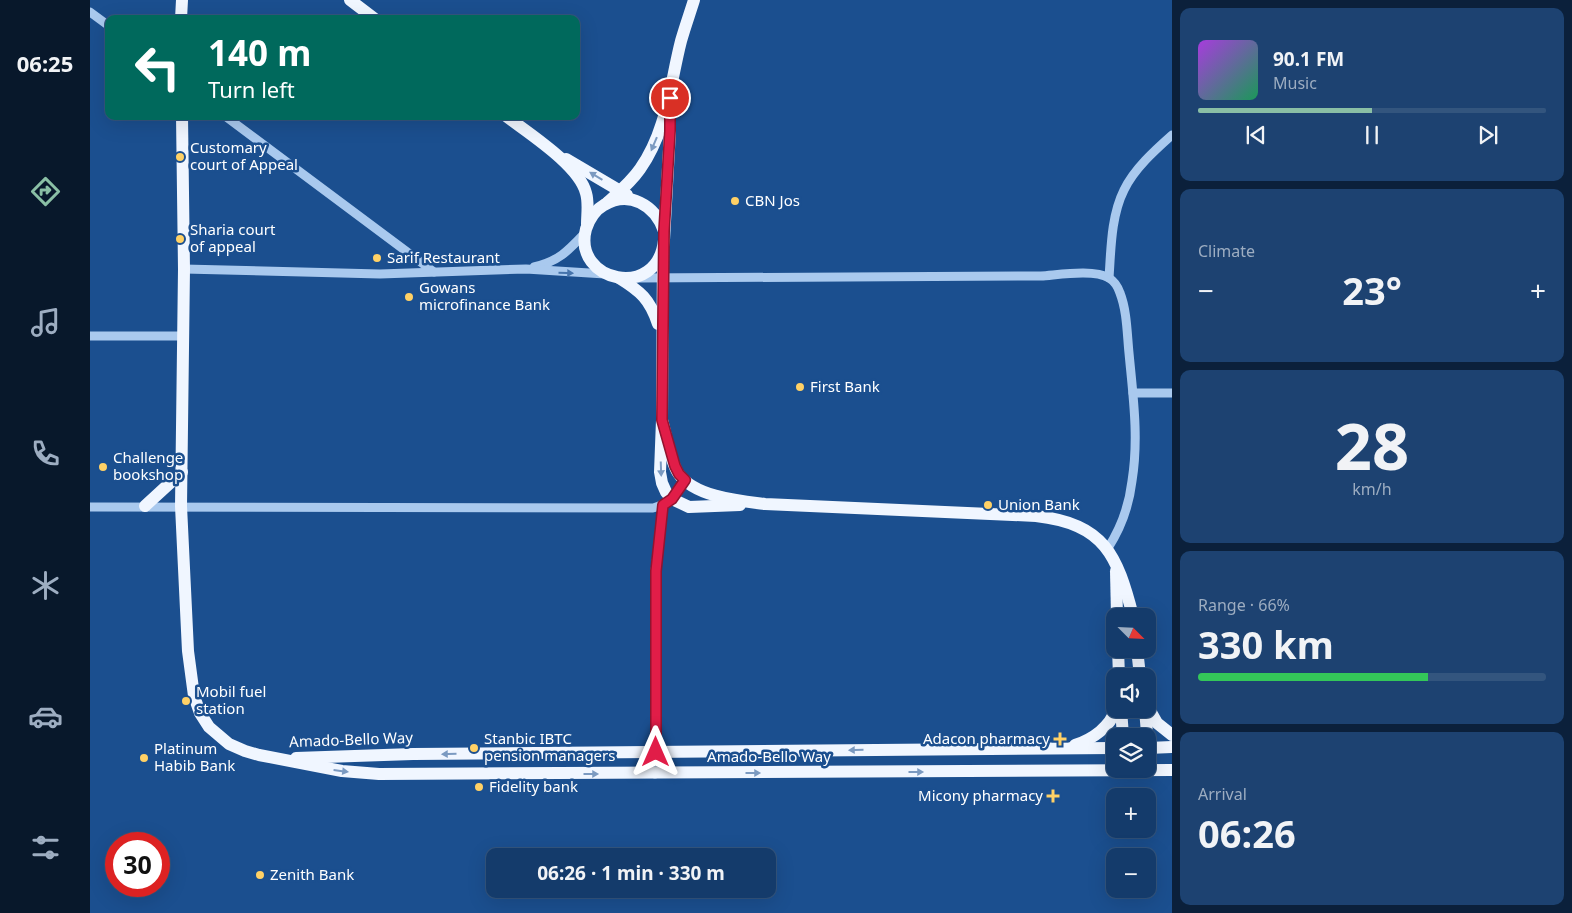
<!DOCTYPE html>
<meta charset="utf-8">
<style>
body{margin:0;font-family:"Noto Sans",sans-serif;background:#1d4271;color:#f1f3f6;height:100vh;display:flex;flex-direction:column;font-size:19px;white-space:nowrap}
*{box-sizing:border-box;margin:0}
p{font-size:16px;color:#9dadc1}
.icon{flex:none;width:28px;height:28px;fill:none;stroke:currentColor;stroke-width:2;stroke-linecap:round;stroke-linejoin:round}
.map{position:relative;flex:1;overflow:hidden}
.drawer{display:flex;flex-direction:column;gap:8px;padding:8px;background:#0b203b;width:400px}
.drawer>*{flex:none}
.banner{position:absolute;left:15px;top:15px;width:475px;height:105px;border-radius:10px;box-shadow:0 5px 20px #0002,0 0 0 1px #33557e;background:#00695c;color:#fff;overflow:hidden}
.needle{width:32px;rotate:114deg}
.controls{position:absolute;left:1016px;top:608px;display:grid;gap:10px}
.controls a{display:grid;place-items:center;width:50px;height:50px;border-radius:10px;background:#143b6b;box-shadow:0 5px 20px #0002,0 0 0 1px #33557e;font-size:25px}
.speed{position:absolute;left:15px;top:832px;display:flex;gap:10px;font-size:25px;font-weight:700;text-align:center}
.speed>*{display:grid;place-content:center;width:65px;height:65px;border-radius:50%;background:#143b6b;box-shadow:0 5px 20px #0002,0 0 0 1px #33557e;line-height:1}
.speed .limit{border:8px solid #d22;background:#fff;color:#111}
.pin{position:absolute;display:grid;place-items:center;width:42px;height:42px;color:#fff;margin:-21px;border:2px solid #fff;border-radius:50%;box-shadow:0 1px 5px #0007}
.me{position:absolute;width:55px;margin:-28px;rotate:0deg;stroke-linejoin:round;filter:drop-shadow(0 0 4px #0008)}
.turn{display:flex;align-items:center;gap:18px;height:105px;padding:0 20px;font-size:22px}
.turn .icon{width:65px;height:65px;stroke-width:2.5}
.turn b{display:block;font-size:35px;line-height:42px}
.big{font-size:38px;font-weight:700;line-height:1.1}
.drawer .widget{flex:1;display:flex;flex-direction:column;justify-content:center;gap:8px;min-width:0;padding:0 18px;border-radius:10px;background:#1d4271}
.drawer .dial{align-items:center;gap:0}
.dial b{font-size:65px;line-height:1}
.song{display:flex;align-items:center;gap:15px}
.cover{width:60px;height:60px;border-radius:8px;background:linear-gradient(135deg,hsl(280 70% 55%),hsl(150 70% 35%))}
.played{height:5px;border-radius:2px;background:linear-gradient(90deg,#8abfa5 50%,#33557e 50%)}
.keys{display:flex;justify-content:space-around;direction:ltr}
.heat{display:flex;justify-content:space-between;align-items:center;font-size:28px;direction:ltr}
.charge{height:8px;border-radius:4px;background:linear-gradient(90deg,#34c759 66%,#33557e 0)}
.trip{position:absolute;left:396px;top:848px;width:290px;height:50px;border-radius:10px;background:#143b6b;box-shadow:0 5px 20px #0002,0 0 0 1px #33557e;font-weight:700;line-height:50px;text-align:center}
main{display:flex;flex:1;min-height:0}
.dock{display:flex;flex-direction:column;width:90px;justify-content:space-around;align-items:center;background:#08182b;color:#9dadc1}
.dock .icon{width:35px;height:35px}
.dock .selected{color:#8abfa5}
.dock b{font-size:22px;color:#f1f3f6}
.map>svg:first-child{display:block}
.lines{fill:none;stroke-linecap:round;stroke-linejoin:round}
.minor{stroke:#a9c9ee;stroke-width:9}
.major{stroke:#f0f6ff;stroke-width:12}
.oneway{fill:#7b9ac1}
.oneway2{fill:#4674ac}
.route-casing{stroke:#92132f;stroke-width:12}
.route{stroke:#e11d48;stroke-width:9}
.poi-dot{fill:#ffd166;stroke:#1b4f8f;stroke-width:2}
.labels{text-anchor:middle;stroke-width:5;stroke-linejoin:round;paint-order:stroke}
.poi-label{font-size:15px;fill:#fff;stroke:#1b4f8f;text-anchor:start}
.street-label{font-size:15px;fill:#fff;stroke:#1b4f8f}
</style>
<main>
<nav class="dock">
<b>06:25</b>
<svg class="icon selected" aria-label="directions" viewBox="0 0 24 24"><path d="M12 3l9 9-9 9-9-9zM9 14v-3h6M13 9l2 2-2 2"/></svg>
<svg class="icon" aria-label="music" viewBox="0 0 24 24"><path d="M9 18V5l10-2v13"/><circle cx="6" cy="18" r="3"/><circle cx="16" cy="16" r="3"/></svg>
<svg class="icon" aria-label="phone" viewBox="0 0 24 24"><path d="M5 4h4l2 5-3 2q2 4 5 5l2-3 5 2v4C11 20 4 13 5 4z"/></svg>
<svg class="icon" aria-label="climate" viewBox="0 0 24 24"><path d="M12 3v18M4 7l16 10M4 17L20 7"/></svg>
<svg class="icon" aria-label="car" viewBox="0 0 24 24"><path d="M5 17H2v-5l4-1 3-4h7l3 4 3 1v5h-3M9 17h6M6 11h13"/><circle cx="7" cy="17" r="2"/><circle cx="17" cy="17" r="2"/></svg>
<svg class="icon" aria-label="filters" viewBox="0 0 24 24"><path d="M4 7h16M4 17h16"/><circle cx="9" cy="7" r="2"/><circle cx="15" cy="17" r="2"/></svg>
</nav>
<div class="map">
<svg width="1082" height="913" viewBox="0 0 1082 913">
<rect width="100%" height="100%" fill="#1b4f8f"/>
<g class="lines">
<!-- minor -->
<g class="minor">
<path d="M0 12 19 26"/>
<path d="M135 116 344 272"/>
<path d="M444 267C469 261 478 251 495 233"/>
<path d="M94 269 290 274 436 269 515 274"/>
<path d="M548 278 951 276C968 275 1004 269 1019 278 1024 281 1028 287 1030 293 1037 311 1037 333 1039 353 1043 396 1049 438 1042 481 1039 506 1031 528 1018 548"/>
<path d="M1019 278C1021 249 1021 216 1034 190 1044 169 1065 150 1082 135"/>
<path d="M0 336H94"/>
<path d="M1043 393H1082"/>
<path d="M0 507 563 508C579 504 586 494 595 480"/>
<path d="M565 774V571L573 505"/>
</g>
<!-- major -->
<g class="major">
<path d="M260 0 285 19"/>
<path d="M91 19 92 0"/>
<path d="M92 116 94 269 91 506 98 651 104 696 110 713 119 727 139 744 155 751 169 755 252 771 289 774 1082 770"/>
<path d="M416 116C438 133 489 165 496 193 499 203 497 214 497 224"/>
<path d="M476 159 537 195"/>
<path d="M518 202C529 192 541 182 550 169 577 131 580 84 591 41 595 27 600 13 604 0"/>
<path d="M574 231C565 205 539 190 514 205 505 210 499 220 496 229 482 282 568 301 574 240L580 131V98"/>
<path d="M573 253 572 420 570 472 572 483 576 492 582 499 599 507 650 505"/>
<path d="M529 278C550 291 560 299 568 324"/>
<path d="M572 420C577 437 579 458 588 473 604 497 650 501 675 504L946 516C1015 524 1027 555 1043 616"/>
<path d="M55 506 92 472"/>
<path d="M1026 571 1027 616"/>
<path d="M1028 649 1029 676"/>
<path d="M1047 649 1050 676"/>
<path d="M1058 707 1067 723 1082 735"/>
<path d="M1031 709 1033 736"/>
<path d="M1055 709 1060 770"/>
<path d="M985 745C1003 739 1020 727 1026 709"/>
<path d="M1058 748 1082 747"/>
<path d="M206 758 323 754 1025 748"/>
</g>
</g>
<!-- one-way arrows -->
<defs><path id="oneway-solid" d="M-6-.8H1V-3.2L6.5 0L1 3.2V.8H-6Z" transform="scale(1.25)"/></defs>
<g class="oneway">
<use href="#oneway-solid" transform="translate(564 144) rotate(113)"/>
<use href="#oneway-solid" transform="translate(506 176) rotate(-149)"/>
<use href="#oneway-solid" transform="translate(571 469) rotate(88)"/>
<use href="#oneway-solid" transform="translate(766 750) rotate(179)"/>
<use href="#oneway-solid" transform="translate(359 754) rotate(179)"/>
<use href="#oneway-solid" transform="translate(251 771) rotate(7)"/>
<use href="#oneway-solid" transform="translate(826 772)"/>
<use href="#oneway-solid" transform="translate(663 773)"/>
<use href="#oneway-solid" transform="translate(501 774)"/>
</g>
<use class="oneway2" href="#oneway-solid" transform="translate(476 273) rotate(2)"/>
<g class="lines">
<defs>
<path id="route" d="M566 752V571L573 505 582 499 595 480 589 474 585 466 572 420 574 231 580 131V98"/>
</defs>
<!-- route casing -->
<use href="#route" class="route-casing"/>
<!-- route -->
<use href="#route" class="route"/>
</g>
<!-- markers -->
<g class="poi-dot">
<circle cx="90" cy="157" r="5"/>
<circle cx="645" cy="201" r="5"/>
<circle cx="90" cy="239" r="5"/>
<circle cx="287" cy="258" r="5"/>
<circle cx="319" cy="297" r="5"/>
<circle cx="710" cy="387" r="5"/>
<circle cx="13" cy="467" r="5"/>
<circle cx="898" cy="505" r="5"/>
<circle cx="96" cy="701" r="5"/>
<path d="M967.5 731.5h5v5h5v5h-5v5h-5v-5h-5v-5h5z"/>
<circle cx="384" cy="748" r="5"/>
<circle cx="54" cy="758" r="5"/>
<circle cx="389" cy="787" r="5"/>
<path d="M960.5 788.5h5v5h5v5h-5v5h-5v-5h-5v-5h5z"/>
<circle cx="170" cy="875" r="5"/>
</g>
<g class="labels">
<!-- poi labels -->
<g class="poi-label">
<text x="100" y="153">Customary<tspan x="100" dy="17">court of Appeal</tspan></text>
<text x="655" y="206">CBN Jos</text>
<text x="100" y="235">Sharia court<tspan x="100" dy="17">of appeal</tspan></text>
<text x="297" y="263">Sarif Restaurant</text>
<text x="329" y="293">Gowans<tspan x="329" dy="17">microfinance Bank</tspan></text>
<text x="720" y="392">First Bank</text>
<text x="23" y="463">Challenge<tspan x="23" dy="17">bookshop</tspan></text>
<text x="908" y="510">Union Bank</text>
<text x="106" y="697">Mobil fuel<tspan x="106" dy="17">station</tspan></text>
<text x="394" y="744">Stanbic IBTC<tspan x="394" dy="17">pension managers</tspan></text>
<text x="960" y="744" text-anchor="end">Adacon pharmacy</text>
<text x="64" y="754">Platinum<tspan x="64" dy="17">Habib Bank</tspan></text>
<text x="399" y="792">Fidelity bank</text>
<text x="953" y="801" text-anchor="end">Micony pharmacy</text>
<text x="180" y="880">Zenith Bank</text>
</g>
<!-- street labels -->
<g class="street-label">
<text transform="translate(261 740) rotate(-2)" y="5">Amado-Bello Way</text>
<text x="679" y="762">Amado-Bello Way</text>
</g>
</g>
</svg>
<div class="controls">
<a><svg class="needle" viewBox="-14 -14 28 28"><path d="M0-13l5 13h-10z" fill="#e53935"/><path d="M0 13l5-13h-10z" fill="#9dadc1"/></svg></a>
<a><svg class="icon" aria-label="sound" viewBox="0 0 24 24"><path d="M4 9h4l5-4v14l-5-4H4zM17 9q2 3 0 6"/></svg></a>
<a><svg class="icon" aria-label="layers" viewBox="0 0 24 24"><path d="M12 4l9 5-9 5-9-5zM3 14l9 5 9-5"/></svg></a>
<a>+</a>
<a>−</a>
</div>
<div class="speed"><div class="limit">30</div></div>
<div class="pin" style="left:580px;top:98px;background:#d93025"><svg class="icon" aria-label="arrive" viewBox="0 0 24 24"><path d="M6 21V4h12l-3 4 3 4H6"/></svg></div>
<svg class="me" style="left:566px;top:752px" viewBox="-20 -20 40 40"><path d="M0-17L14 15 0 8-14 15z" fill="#e11d48" stroke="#fff" stroke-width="4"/></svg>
<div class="trip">06:26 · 1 min · 330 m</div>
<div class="banner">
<div class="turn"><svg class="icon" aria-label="left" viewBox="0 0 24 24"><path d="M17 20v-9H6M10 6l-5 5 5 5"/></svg><div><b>140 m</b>Turn left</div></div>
</div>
</div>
<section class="drawer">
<div class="widget">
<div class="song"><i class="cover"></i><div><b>90.1 FM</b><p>Music</p></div></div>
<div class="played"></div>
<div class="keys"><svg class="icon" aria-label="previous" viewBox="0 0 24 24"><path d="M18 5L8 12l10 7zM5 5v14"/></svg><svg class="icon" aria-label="pause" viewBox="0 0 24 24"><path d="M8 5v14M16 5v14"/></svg><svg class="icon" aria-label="next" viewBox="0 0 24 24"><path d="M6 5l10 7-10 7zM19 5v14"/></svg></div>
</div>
<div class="widget"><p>Climate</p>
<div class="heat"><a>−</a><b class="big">23°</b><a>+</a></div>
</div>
<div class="widget dial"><b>28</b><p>km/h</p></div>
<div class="widget"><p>Range · 66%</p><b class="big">330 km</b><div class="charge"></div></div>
<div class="widget"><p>Arrival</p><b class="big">06:26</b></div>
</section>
</main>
